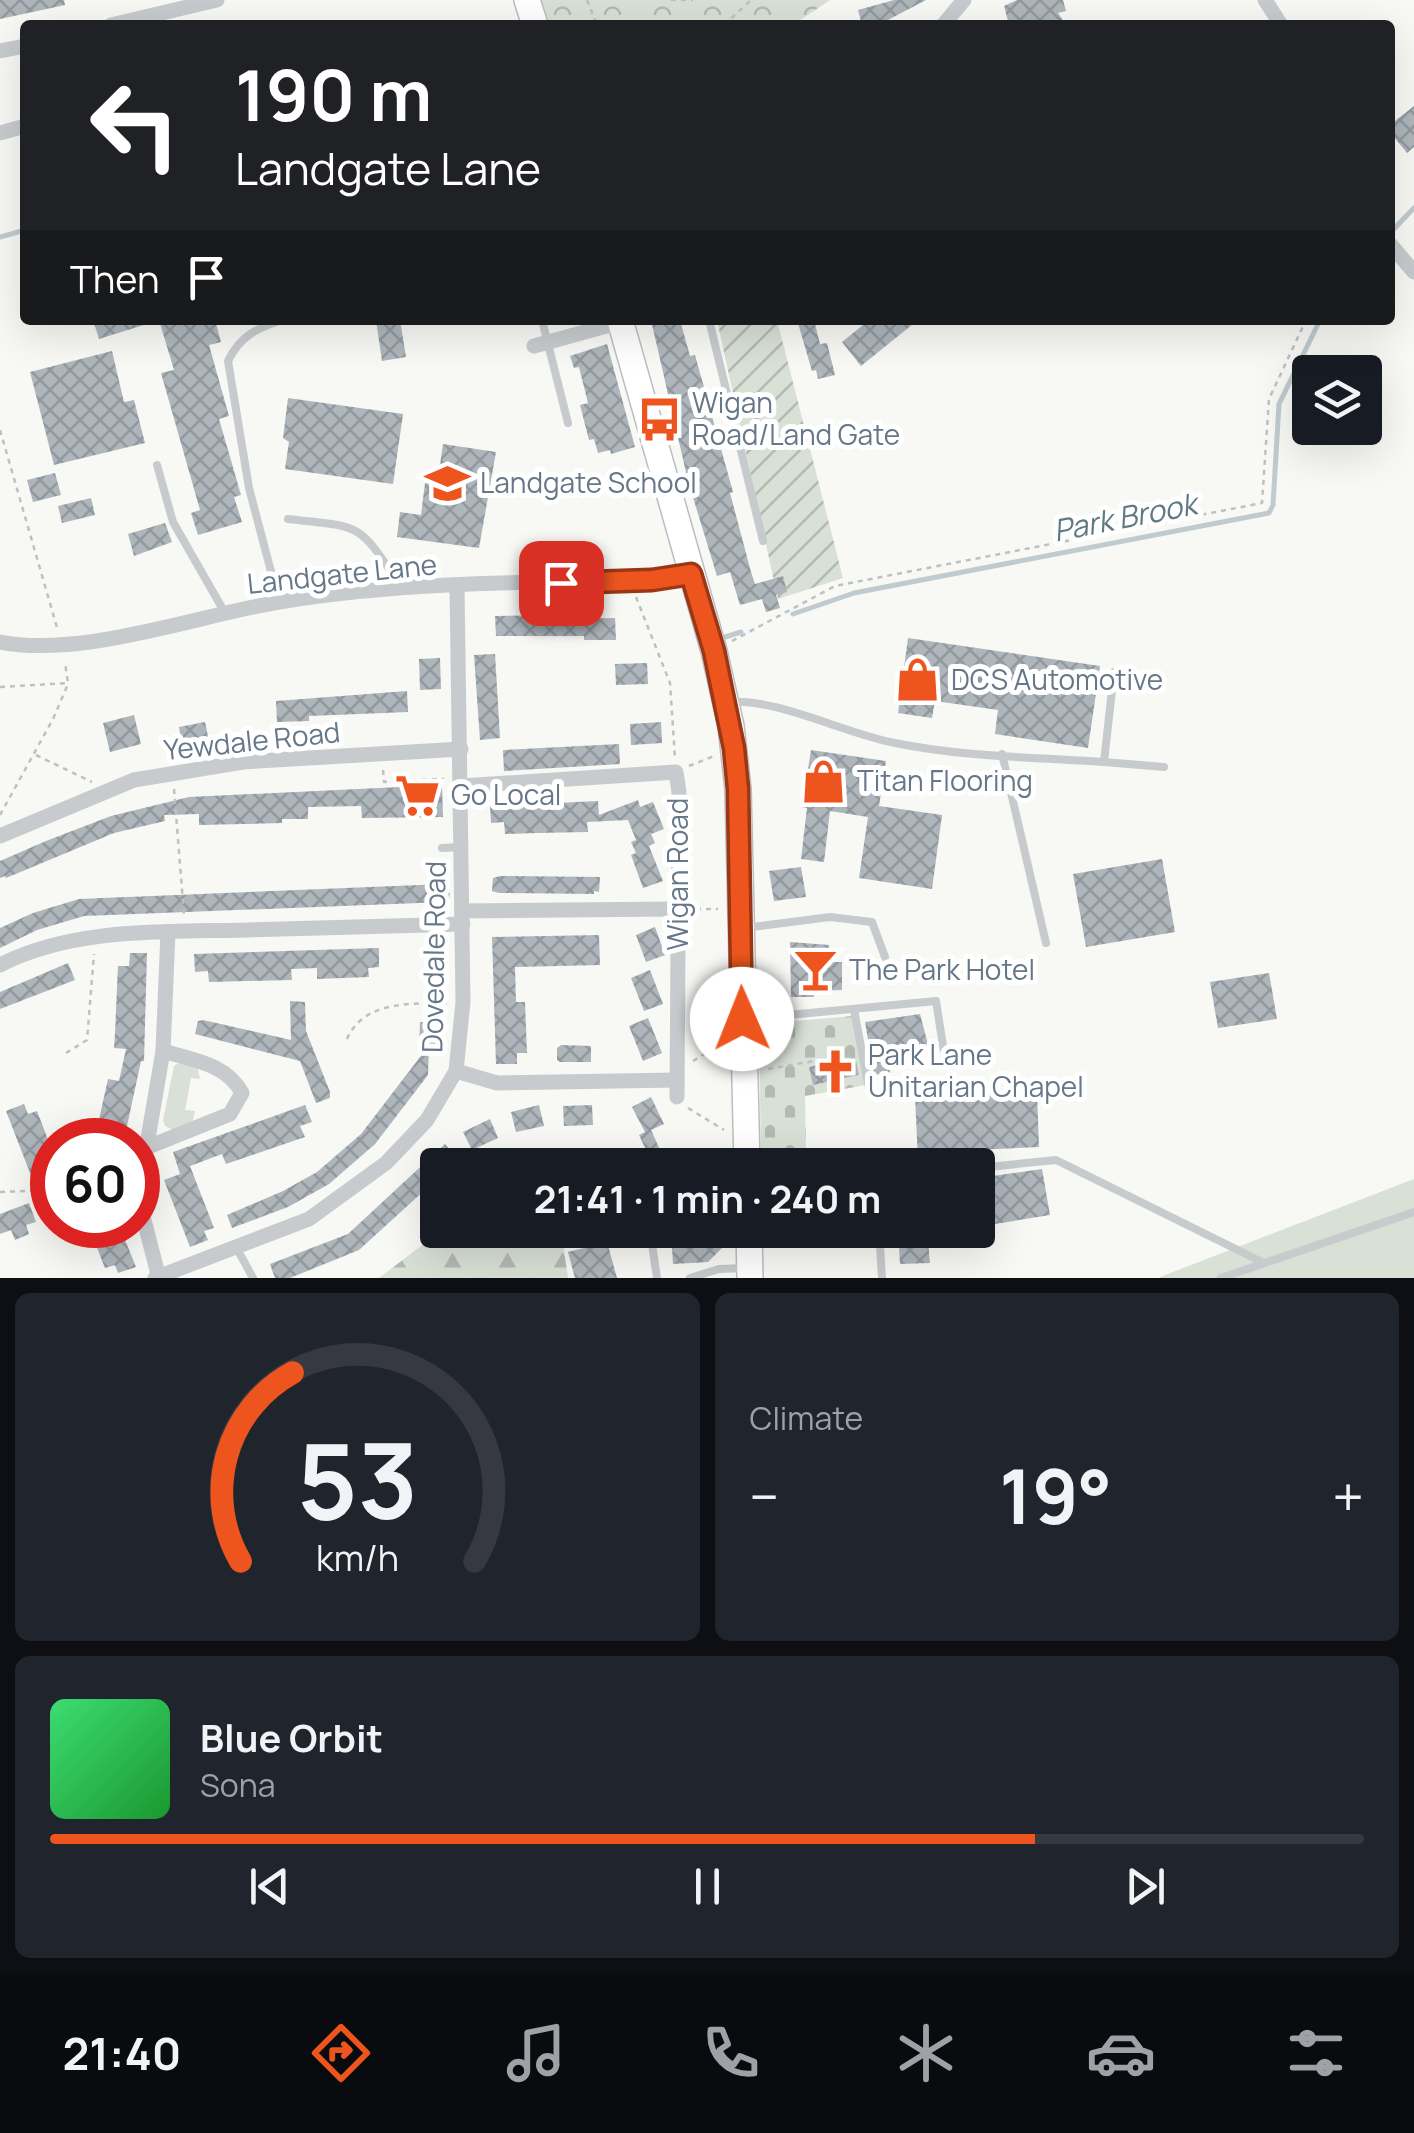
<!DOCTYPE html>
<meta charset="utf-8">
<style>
body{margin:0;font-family:Manrope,sans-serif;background:#20242c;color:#f1f3f6;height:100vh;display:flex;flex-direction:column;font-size:38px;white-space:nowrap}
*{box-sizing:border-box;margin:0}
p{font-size:32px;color:#9ea1a6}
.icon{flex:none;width:55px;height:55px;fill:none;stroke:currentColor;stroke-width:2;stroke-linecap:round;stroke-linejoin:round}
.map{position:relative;height:1278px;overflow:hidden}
.side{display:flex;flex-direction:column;gap:15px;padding:15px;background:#0d0f14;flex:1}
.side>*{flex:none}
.top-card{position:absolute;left:20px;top:20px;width:1375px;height:305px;border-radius:10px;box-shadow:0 10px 40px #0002;background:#202124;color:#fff;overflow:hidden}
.controls{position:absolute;left:1292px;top:355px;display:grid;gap:20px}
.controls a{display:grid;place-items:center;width:90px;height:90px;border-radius:10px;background:#171b24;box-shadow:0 10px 40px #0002;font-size:50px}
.speed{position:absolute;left:30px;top:1118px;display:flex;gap:20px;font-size:50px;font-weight:700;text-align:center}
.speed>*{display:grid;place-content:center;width:130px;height:130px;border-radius:50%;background:#171b24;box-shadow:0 10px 40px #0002;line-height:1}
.speed .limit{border:15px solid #d22;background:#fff;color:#111}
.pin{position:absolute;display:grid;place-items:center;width:85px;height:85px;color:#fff;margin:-42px;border-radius:20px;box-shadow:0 5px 15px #0006}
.me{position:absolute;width:110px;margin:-55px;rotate:359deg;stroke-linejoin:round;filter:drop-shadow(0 0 8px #0008)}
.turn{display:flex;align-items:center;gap:35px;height:210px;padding:0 50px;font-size:45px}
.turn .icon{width:130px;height:130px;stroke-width:2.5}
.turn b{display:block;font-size:70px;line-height:85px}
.then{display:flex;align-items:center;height:95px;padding:0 50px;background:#0003;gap:20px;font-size:38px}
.big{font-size:75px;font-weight:700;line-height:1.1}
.side .tile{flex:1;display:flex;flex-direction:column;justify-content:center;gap:15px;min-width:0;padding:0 35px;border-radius:15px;background:#20242c}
.side .dial{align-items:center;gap:0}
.dial svg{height:260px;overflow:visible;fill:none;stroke:#363941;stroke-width:7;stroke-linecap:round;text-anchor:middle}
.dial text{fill:#f1f3f6;stroke:none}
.song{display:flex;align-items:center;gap:30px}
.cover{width:120px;height:120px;border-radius:15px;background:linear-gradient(135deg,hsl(140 70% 55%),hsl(130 70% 35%))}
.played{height:10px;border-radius:5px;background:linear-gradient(90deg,#ee551e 75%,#363941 75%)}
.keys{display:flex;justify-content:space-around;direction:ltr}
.heat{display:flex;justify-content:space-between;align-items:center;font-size:55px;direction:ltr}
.side .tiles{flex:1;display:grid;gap:15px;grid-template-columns:1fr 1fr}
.tile:last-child{grid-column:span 2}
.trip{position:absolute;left:420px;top:1148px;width:575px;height:100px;border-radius:10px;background:#171b24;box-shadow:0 10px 40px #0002;font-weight:700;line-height:100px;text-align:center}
.menu{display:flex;height:160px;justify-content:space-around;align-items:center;background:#090b0e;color:#9ea1a6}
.menu .icon{width:70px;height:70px}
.menu .active{color:#ee551e}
.menu b{font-size:45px;color:#f1f3f6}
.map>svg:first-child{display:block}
.grass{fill:#d9e0d5}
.forest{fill:url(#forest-firs)}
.cemetery{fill:url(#cemetery-stones)}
.park{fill:url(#park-crowns)}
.garden{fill:url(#garden-furrows)}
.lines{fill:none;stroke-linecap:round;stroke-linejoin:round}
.stream{stroke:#c0cbd0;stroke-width:5}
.building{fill:url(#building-cross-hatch)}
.primary-casing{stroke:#babec2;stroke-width:28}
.path{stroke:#bec1c3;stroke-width:2.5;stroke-dasharray:5 5;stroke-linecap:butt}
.service{stroke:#c7cbce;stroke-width:8}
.minor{stroke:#c7cbce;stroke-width:15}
.primary{stroke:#fff;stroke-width:25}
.route-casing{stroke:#9b3714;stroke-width:25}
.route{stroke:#ee551e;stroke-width:18}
.labels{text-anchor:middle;stroke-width:10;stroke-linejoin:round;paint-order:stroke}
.poi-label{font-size:28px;fill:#657788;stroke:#fff;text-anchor:start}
.street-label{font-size:28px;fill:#657788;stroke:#fff}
.water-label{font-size:30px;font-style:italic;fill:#607983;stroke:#fff}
</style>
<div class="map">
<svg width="1414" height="1278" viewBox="0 0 1414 1278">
<defs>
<pattern id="forest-firs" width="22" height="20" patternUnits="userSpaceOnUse" patternTransform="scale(2.5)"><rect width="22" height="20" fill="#d9e0d5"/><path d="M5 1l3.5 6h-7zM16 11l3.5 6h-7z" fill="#b4bab3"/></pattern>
<pattern id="cemetery-stones" width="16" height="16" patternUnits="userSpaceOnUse" patternTransform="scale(2.5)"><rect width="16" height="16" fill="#d9e0d5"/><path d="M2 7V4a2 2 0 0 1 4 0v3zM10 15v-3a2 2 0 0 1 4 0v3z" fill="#b4bab3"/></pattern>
<pattern id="park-crowns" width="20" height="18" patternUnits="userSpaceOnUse" patternTransform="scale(2.5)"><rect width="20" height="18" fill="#d9e0d5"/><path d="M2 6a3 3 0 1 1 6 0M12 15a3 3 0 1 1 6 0" fill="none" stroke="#b4bab3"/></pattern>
<pattern id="garden-furrows" width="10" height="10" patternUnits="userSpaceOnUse" patternTransform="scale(2.5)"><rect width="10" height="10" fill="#d9e0d5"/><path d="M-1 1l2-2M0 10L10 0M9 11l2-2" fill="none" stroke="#b4bab3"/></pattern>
<pattern id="building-cross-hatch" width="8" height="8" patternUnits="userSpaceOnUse" patternTransform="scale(2.5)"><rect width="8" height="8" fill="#aeb6bc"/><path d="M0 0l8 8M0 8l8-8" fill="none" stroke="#91999f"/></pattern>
</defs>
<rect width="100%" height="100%" fill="#f8f8f5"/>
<!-- grass -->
<g class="grass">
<path d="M180 1062 190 1063 198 1069 200 1079 191 1078 185 1110 195 1111 192 1124 173 1130 165 1126 163 1120 174 1066Z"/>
<path d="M1414 1179V1278H1160V1277Z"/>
</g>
<!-- forest -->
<path class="forest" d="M442 1230H561L568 1278H379Z"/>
<!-- cemetery -->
<path class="cemetery" d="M853 1016 866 1085 805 1096 806 1158 761 1161 759 1024Z"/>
<!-- park -->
<path class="park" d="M536 0H830L793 25H543Z"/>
<!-- garden -->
<path class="garden" d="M717 320H777L843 578 778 599Z"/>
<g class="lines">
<!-- stream -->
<g class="stream">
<path d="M1390 233 1414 208"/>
<path d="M0 237 25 230"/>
<path d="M793 614 854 593 1269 513 1273 505 1279 404 1320 320"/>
<path d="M722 638 741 632"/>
</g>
</g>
<!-- building -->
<g class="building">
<path d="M0 0H64L65 5 0 19Z"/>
<path d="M894 0H926L886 21 862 25 858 10Z"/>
<path d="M1017 0H1063L1066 11 1058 13 1066 25H1009L1004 6Z"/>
<path d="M1414 106V147L1407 153 1390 132V125Z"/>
<path d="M93 320H149L150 323 99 339Z"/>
<path d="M159 320H215L221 342 209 345 229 416 219 419 241 495 234 497 242 522 198 535 191 513 200 510 161 373 174 370Z"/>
<path d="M376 320H400L406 357 382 361Z"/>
<path d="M651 320H680L690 356 695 355 733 492 730 493 751 572 755 584 783 576 787 592 776 595 780 608 766 612 762 599 740 605 730 572 717 576 688 481Z"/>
<path d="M814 320 820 344 827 343 835 375 818 379 816 370 812 371 798 323Z"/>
<path d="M858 320H918L861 366 842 342 863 325Z"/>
<path d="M607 344 635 447 611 454 610 450 598 453 594 439 589 440 580 405 588 403 579 367 574 368 570 356Z"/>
<path d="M112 351 124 402 134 400 145 443 54 465 30 372Z"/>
<path d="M288 398 403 414 393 484 285 469 289 442 283 438Z"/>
<path d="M443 444 496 452 479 548 397 537 400 512 421 515 425 483 437 485Z"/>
<path d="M55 473 61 495 33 502 27 480Z"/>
<path d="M91 498 95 515 62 523 58 506Z"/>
<path d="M165 523 172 542 134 556 128 534Z"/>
<path d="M570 615V619L615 618 616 640H584V636H496L495 616Z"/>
<path d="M908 638 1100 666 1088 748 995 734 998 710 935 701 932 718 898 713Z"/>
<path d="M495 654 500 738 480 740 474 655Z"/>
<path d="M440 658 441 689 420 690 419 659Z"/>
<path d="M647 663 648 684 616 685 615 664Z"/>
<path d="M407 691 408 712 309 716V721L277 722 276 701Z"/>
<path d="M134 715 141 744 110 752 103 723Z"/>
<path d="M205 722 209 741 182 746 179 727Z"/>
<path d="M661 722 662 743 631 745 630 724Z"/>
<path d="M619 744 620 764 504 771 503 750Z"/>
<path d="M811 750 886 761 879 806 942 815 932 889 859 878 868 817 830 811 824 862 801 859 807 808 802 807Z"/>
<path d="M442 785 443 817 362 818 361 806 308 807V819H282V823L199 825V814L164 815 165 821 114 833 6 878 5 876 0 878V861L46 841 111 816 189 797Z"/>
<path d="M638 800 640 807 653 802 664 829 651 834 655 843 649 846 663 881 643 888 631 855 636 853 631 842 636 840 628 820 587 822 588 832 537 833 505 834 504 822 491 823 490 806 598 801 599 815Z"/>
<path d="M1162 859 1175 932 1086 947 1073 874Z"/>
<path d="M801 867 806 897 774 901 769 871Z"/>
<path d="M500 876 600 877 599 892 594 891V894L499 893 492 891 493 878Z"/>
<path d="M444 884 449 887 450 899H444V902L84 916 37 930 0 948V928L33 913 79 899Z"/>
<path d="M655 927 665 955 646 962 636 935Z"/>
<path d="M599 935 600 965 515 967 516 1002H525L527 1053H517V1064H496L492 937Z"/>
<path d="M790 942 829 945V962H842V990L814 991V997H791Z"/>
<path d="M379 948V967L368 968 369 977 317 979V968L291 969 292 980 209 982 208 971 195 972 194 954Z"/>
<path d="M130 953H147L144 1061H141L124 1140H106L109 1127 98 1124 108 1079 119 1081 126 1049 114 1048 115 1033 118 966H129Z"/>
<path d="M424 959H444L445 985H425Z"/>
<path d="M68 963 75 980 0 1009V992Z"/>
<path d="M650 970 663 1004 644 1011 631 978Z"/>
<path d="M1269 973 1277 1019 1218 1028 1210 982Z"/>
<path d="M290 1001 305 1002 306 1031 330 1092V1098L316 1103 300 1061 195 1034 198 1021 203 1020 291 1040Z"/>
<path d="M920 1014 930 1052 888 1057 890 1073 874 1075 865 1022Z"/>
<path d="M648 1018 662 1053 643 1061 629 1026Z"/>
<path d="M420 1022 440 1023 439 1049 429 1048 428 1075 375 1144 329 1184 288 1207 232 1228 227 1215 283 1191 317 1172 361 1134 427 1048 419 1047Z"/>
<path d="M561 1045 591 1046V1062H560L557 1060V1048Z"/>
<path d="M855 1057 859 1075 813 1085 809 1067Z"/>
<path d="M973 1092 974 1095 1037 1092 1039 1147 976 1150 977 1157 918 1160 915 1096Z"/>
<path d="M651 1097 664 1124 651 1130 667 1165H653L639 1135 645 1132 632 1107Z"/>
<path d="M24 1104 28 1114 37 1111 52 1150V1160L46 1162 49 1171 32 1178 6 1111Z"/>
<path d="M305 1105 312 1122 300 1126 305 1137 226 1164 222 1154 190 1166 214 1228 204 1231 208 1240 190 1247 164 1180 180 1174 173 1152Z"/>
<path d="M539 1105 544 1126 516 1132 511 1112Z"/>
<path d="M592 1105 593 1125 564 1126 563 1106Z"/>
<path d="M490 1119 498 1138 472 1150 463 1132Z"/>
<path d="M445 1144 458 1159 452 1165H438V1178L359 1250 290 1278H275L270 1264 348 1234Z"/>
<path d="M1042 1169 1050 1215 983 1226 978 1178Z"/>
<path d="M29 1203 36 1222 26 1225 29 1234 15 1240 11 1230 0 1234V1214Z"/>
<path d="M88 1225H119L136 1267 118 1273 115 1265 105 1268Z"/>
<path d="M671 1230H721L722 1248 708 1262 673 1264Z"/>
<path d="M898 1230H927L930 1263 900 1264Z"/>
<path d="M607 1242 617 1278H575L568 1252Z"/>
</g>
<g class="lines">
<defs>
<g id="primary">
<path d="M527 0 535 25"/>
<path d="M620 320 714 651 731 726 738 789 747 1165"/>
<path d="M749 1230 750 1278"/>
</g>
</defs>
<!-- primary casing -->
<use href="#primary" class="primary-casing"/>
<!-- path -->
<g class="path">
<path d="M587 0 597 25"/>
<path d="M671 0H693"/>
<path d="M724 25 751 0"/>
<path d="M0 430 58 631"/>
<path d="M636 597 670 683 675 758"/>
<path d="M732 641 835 586 1262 503 1269 399 1306 320"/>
<path d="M0 687 68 683 65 663"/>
<path d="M36 755 92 782"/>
<path d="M689 766 714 756"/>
<path d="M383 770 384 782 444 779"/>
<path d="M174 789 184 915"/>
<path d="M0 815 53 719 68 684"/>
<path d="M696 909H718"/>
<path d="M347 1039C364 1000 411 1004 447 1003"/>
<path d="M66 1053 87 1040 94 954"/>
<path d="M693 1061 724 1042"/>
<path d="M768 1069 849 1055"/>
<path d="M688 1108 724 1130"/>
<path d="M0 1192 52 1190"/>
</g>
<!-- service -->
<g class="service">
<path d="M542 320 568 423"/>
<path d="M709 320 763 541"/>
<path d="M157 465 173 522 225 613"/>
<path d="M288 519C365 527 358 523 402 588"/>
<path d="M279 602 249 488 228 361C240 336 257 328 282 320"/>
<path d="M730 702C776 698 846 734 895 743 963 757 1035 757 1104 762L1114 672"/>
<path d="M1002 754 1046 943"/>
<path d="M1104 762 1164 767"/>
<path d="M442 848 462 847"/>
<path d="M745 928 830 917 872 922 885 957"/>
<path d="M854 1010 868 1084"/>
<path d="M747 1019 936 1001 944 1052"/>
<path d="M978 1168 1056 1160 1264 1263"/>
<path d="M650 1230 657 1278"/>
<path d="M879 1230 882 1278"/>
<path d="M236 1247 253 1278"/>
<path d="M690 1278 719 1269 745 1268"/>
<path d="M1221 1278 1414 1212"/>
</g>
<!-- minor -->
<g class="minor">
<path d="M1265 0 1281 25"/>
<path d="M111 25 217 0"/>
<path d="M943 25 964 0"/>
<path d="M0 51 25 46"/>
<path d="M0 133 25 126"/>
<path d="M1390 244 1414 272"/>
<path d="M534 346 621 322"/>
<path d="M0 642C82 658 196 616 279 602 401 582 529 582 652 580L691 574"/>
<path d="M462 786 676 772 679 792 677 1097"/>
<path d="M0 836 134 780 243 762 461 749"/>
<path d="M463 911 677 909"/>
<path d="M0 965C74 927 167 932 248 930 320 928 391 926 463 924"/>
<path d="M456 1071 497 1083 677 1080"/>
<path d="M148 1147 230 1114 242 1093C227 1064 193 1060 163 1051"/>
<path d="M155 1278 309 1219 386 1163 427 1120 456 1071 463 1002 457 587"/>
<path d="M159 1278 138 1197 163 1051 168 932"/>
</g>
<!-- primary -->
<use href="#primary" class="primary"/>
</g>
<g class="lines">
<defs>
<path id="route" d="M561 583 652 580 691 574 714 651 734 748 738 789 742 1019"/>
</defs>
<!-- route casing -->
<use href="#route" class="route-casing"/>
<!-- route -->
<use href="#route" class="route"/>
</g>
<!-- icons -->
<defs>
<symbol id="bus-bare" viewBox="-9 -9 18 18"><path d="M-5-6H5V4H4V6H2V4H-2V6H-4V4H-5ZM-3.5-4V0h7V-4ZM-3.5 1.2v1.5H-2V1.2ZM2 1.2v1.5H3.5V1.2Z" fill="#ee551e" stroke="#fff" stroke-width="2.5" paint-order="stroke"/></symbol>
<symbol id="school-bare" viewBox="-9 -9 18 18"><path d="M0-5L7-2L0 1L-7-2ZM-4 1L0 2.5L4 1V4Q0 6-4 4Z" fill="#ee551e" stroke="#fff" stroke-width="2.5" paint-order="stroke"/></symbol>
<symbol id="shop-bare" viewBox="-9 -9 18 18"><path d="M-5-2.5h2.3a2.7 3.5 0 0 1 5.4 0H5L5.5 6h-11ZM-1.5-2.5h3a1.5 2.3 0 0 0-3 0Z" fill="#ee551e" stroke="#fff" stroke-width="2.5" paint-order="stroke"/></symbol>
<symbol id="supermarket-bare" viewBox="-9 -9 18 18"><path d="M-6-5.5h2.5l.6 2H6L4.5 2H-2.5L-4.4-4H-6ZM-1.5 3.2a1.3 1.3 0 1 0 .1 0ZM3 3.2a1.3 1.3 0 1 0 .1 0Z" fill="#ee551e" stroke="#fff" stroke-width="2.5" paint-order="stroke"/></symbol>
<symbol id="bar-bare" viewBox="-9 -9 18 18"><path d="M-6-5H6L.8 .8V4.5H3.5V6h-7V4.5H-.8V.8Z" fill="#ee551e" stroke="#fff" stroke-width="2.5" paint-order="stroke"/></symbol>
<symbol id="church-bare" viewBox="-9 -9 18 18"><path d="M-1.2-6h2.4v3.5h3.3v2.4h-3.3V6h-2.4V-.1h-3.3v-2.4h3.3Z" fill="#ee551e" stroke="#fff" stroke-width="2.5" paint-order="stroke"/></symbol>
</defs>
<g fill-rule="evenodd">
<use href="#bus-bare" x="628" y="388" width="63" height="63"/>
<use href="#school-bare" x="416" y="452" width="63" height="63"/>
<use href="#shop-bare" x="886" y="648" width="63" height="63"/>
<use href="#shop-bare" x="792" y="750" width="63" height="63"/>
<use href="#supermarket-bare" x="386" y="764" width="63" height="63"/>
<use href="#bar-bare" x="784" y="938" width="63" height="63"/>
<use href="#church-bare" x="804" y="1040" width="63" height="63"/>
</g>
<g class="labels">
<!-- poi labels -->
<g class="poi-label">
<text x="692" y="413">Wigan<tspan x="692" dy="32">Road/Land Gate</tspan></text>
<text x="480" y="493">Landgate School</text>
<text x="951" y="690">DCS Automotive</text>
<text x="857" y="791">Titan Flooring</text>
<text x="451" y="805">Go Local</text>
<text x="849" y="980">The Park Hotel</text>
<text x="868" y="1065">Park Lane<tspan x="868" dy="32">Unitarian Chapel</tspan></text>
</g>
<!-- street labels -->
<g class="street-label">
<text transform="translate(342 574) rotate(-6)" y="10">Landgate Lane</text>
<text transform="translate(252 741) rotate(-6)" y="10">Yewdale Road</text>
<text transform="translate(678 874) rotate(-90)" y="10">Wigan Road</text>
<text transform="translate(434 957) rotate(-89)" y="10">Dovedale Road</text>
</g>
<!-- water labels -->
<g class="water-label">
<text transform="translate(1125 518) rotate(-11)" y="10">Park Brook</text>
</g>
</g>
</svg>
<div class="controls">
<a><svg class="icon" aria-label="layers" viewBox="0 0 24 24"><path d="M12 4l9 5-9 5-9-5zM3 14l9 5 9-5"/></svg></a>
</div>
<div class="speed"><div class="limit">60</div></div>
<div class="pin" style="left:561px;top:583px;background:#d93025"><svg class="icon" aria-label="arrive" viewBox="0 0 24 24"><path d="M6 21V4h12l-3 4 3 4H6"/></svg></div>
<svg class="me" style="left:742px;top:1019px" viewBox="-20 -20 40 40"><circle r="19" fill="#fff"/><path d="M0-13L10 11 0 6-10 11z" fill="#ee551e"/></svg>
<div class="trip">21:41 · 1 min · 240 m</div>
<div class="top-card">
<div class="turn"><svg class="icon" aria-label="left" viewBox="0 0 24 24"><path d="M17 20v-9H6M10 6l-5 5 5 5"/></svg><div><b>190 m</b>Landgate Lane</div></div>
<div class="then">Then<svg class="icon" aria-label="arrive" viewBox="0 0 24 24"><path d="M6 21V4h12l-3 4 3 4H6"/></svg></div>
</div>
</div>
<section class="side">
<div class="tiles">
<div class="tile dial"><svg viewBox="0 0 100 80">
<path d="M14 69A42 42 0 1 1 86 69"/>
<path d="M14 69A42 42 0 0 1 30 11" stroke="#ee551e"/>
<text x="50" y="56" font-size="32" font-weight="700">53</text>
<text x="50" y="72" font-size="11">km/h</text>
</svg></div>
<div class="tile"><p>Climate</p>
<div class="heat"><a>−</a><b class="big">19°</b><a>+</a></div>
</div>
<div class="tile">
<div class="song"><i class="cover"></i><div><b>Blue Orbit</b><p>Sona</p></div></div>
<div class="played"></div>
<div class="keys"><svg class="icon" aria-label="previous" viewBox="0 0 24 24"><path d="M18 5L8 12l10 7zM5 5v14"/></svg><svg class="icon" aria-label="pause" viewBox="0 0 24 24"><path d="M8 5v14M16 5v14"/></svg><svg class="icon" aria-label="next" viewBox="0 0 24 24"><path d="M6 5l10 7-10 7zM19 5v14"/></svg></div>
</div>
</div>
</section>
<nav class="menu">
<b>21:40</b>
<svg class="icon active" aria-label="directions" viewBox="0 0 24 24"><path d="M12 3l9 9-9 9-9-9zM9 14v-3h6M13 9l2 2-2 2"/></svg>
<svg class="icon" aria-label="music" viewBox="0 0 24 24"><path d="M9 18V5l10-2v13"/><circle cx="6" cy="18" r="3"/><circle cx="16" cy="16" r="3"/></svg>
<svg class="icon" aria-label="phone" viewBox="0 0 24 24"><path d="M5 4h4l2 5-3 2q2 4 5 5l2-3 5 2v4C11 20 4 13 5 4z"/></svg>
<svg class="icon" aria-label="climate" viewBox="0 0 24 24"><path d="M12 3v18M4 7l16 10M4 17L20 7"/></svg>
<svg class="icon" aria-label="car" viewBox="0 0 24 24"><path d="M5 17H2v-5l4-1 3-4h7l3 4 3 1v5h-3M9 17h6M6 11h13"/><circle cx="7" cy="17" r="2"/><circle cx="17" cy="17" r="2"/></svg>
<svg class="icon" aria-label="filters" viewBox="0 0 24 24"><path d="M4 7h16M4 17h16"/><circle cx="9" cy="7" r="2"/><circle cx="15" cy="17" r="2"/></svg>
</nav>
